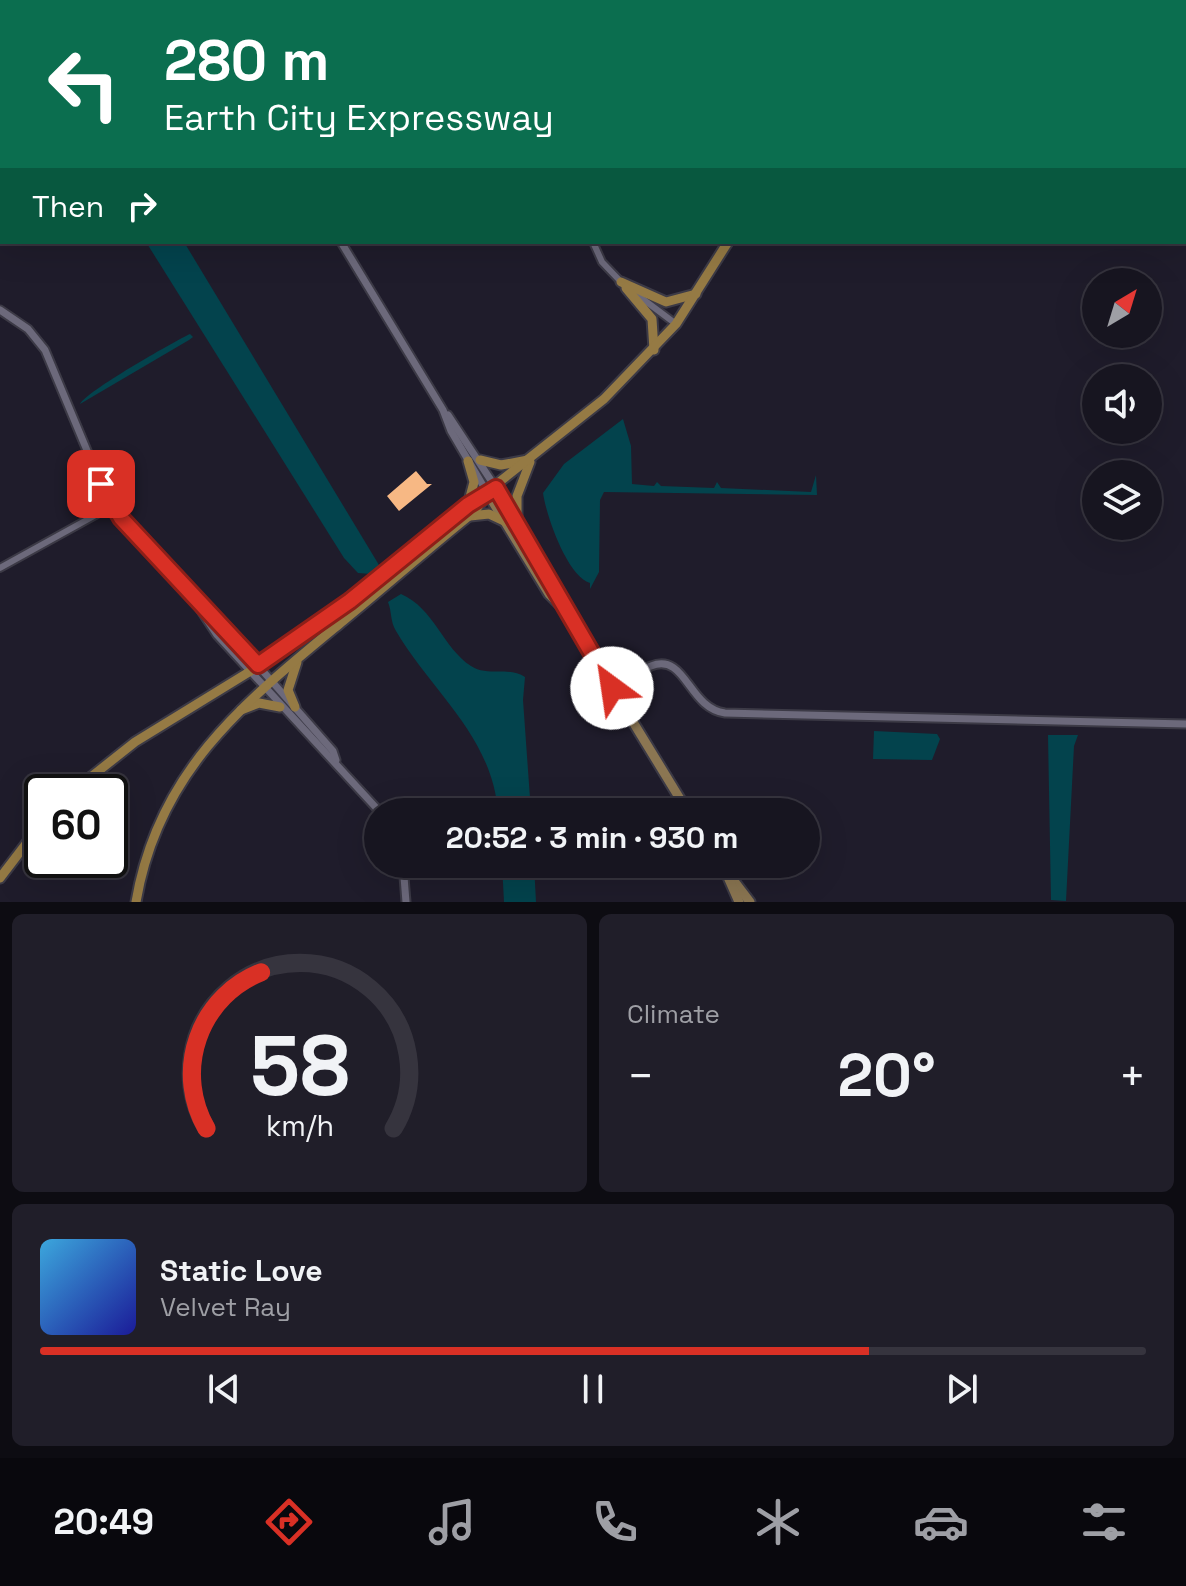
<!DOCTYPE html>
<meta charset="utf-8">
<style>
body{margin:0;font-family:"Space Grotesk",sans-serif;background:#201e29;color:#f1f3f6;height:100vh;display:flex;flex-direction:column;font-size:30px;white-space:nowrap}
*{box-sizing:border-box;margin:0}
p{font-size:26px;color:#9e9fa5}
.icon{flex:none;width:44px;height:44px;fill:none;stroke:currentColor;stroke-width:2;stroke-linecap:round;stroke-linejoin:round}
.map{position:relative;height:902px;overflow:hidden}
.side{display:flex;flex-direction:column;gap:12px;padding:12px;background:#0d0c12;flex:1}
.side>*{flex:none}
.banner{position:absolute;left:0px;top:0px;width:1186px;height:244px;box-shadow:0 8px 32px #0002,0 0 0 2px #36343e;background:#0b6e4f;color:#fff;overflow:hidden}
.needle{width:52px;rotate:38deg}
.buttons{position:absolute;left:1082px;top:268px;display:grid;gap:16px}
.buttons a{display:grid;place-items:center;width:80px;height:80px;border-radius:50%;background:#171520;box-shadow:0 8px 32px #0002,0 0 0 2px #36343e;font-size:40px}
.speed{position:absolute;left:24px;top:774px;display:flex;gap:16px;font-size:40px;font-weight:700;text-align:center}
.speed>*{display:grid;place-content:center;width:104px;height:104px;border-radius:50%;background:#171520;box-shadow:0 8px 32px #0002,0 0 0 2px #36343e;line-height:1}
.speed .limit{border:4px solid #111;border-radius:12px;background:#fff;color:#111}
.pin{position:absolute;display:grid;place-items:center;width:68px;height:68px;color:#fff;margin:-34px;border-radius:16px;box-shadow:0 4px 12px #0006}
.me{position:absolute;width:88px;margin:-44px;rotate:329deg;stroke-linejoin:round;filter:drop-shadow(0 0 6px #0008)}
.turn{display:flex;align-items:center;gap:28px;height:168px;padding:0 32px;font-size:36px}
.turn .icon{width:104px;height:104px;stroke-width:2.5}
.turn b{display:block;font-size:56px;line-height:68px}
.then{display:flex;align-items:center;height:76px;padding:0 32px;background:#0003;gap:16px;font-size:30px}
.big{font-size:60px;font-weight:700;line-height:1.1}
.side .tile{flex:1;display:flex;flex-direction:column;justify-content:center;gap:12px;min-width:0;padding:0 28px;border-radius:12px;background:#201e29}
.side .dial{align-items:center;gap:0}
.dial svg{height:208px;overflow:visible;fill:none;stroke:#36343e;stroke-width:7;stroke-linecap:round;text-anchor:middle}
.dial text{fill:#f1f3f6;stroke:none}
.song{display:flex;align-items:center;gap:24px}
.cover{width:96px;height:96px;border-radius:12px;background:linear-gradient(135deg,hsl(200 70% 55%),hsl(240 70% 35%))}
.played{height:8px;border-radius:4px;background:linear-gradient(90deg,#d93025 75%,#36343e 75%)}
.keys{display:flex;justify-content:space-around;direction:ltr}
.heat{display:flex;justify-content:space-between;align-items:center;font-size:44px;direction:ltr}
.side .tiles{flex:1;display:grid;gap:12px;grid-template-columns:1fr 1fr}
.tile:last-child{grid-column:span 2}
.trip{position:absolute;left:364px;top:798px;width:456px;height:80px;border-radius:40px;background:#171520;box-shadow:0 8px 32px #0002,0 0 0 2px #36343e;font-weight:700;line-height:80px;text-align:center}
.tabs{display:flex;height:128px;justify-content:space-around;align-items:center;background:#09080d;color:#9e9fa5}
.tabs .icon{width:56px;height:56px}
.tabs .active{color:#d93025}
.tabs b{font-size:36px;color:#f1f3f6}
.map>svg:first-child{display:block}
.water{fill:#03434d}
.building{fill:#f7b884}
.lines{fill:none;stroke-linecap:round;stroke-linejoin:round}
.minor-casing{stroke:#3c3a46;stroke-width:10}
.tertiary-casing{stroke:#3c3a46;stroke-width:11}
.primary-casing{stroke:#3c3a46;stroke-width:13}
.trunk-casing{stroke:#3c3a46;stroke-width:13}
.minor{stroke:#6c697b;stroke-width:6}
.tertiary{stroke:#6c697b;stroke-width:7}
.primary{stroke:#8b7652;stroke-width:9}
.trunk{stroke:#957a44;stroke-width:9}
.rail{stroke:#d0ced9;stroke-width:2;stroke-dasharray:14 14;stroke-linecap:butt}
.route-casing{stroke:#8d1f18;stroke-width:20}
.route{stroke:#d93025;stroke-width:14}
</style>
<div class="map">
<svg width="1186" height="902" viewBox="0 0 1186 902">
<rect width="100%" height="100%" fill="#1f1c2b"/>
<!-- water -->
<g class="water">
<path d="M146 242H184L379 565 371 574 358 573 344 558Z"/>
<path d="M190 334 193 337 189 340 80 404C85 392 173 342 190 334Z"/>
<path d="M623 419 631 446 632 484 654 486 657 482 661 486 714 488 717 482 721 488 811 492 816 475 817 495 604 492 600 500 599 572 590 589V583C567 576 546 515 543 493L564 464Z"/>
<path d="M401 594C434 608 443 648 471 666 487 677 510 666 525 677L523 700 531 812H498C492 736 432 692 396 631 390 621 392 612 388 602Z"/>
<path d="M874 731 937 734 940 739 932 760 873 759Z"/>
<path d="M1048 735H1078L1074 746 1066 901 1051 900Z"/>
<path d="M502 864H534L536 902H504Z"/>
</g>
<!-- building -->
<path class="building" d="M416 471 427 484H432L399 511 387 496Z"/>
<g class="lines">
<defs>
<g id="minor">
<path d="M594 0 595 2"/>
<path d="M1085 0 1086 2"/>
<path d="M593 242 602 262 623 284"/>
<path d="M632 291 676 324"/>
<path d="M0 568 112 506"/>
</g>
<g id="tertiary">
<path d="M195 0 196 2"/>
<path d="M341 242 443 410 451 431 488 494"/>
<path d="M0 310 28 329 45 350 101 484 121 518 192 597 217 635 380 812"/>
<path d="M448 415 496 488"/>
<path d="M195 600 211 612 333 751 336 760"/>
<path d="M612 688C624 681 637 671 651 666 686 652 688 708 725 713L1186 724"/>
<path d="M403 864 406 902"/>
</g>
<g id="primary">
<path d="M496 488 557 589 564 609 688 812"/>
<path d="M488 494 549 594 562 607"/>
<path d="M596 662 634 674 630 697 633 719"/>
<path d="M721 864 750 902"/>
<path d="M724 868 739 902"/>
</g>
<g id="trunk">
<path d="M907 2 910 0"/>
<path d="M621 282 666 302 696 294"/>
<path d="M626 288 652 319 654 350"/>
<path d="M480 460 501 465 528 460"/>
<path d="M468 505 474 482 468 461"/>
<path d="M470 516 489 514 506 522"/>
<path d="M517 522V496L530 462"/>
<path d="M295 707 288 690 297 662"/>
<path d="M241 710 259 703 280 707"/>
<path d="M72 792 135 742 249 672 334 613 604 399 676 324 728 242"/>
<path d="M0 878 42 823"/>
<path d="M136 902C158 770 246 701 343 621 387 585 430 547 474 512L486 496"/>
</g>
</defs>
<!-- minor casing -->
<use href="#minor" class="minor-casing"/>
<!-- tertiary casing -->
<use href="#tertiary" class="tertiary-casing"/>
<!-- primary casing -->
<use href="#primary" class="primary-casing"/>
<!-- trunk casing -->
<use href="#trunk" class="trunk-casing"/>
<!-- minor -->
<use href="#minor" class="minor"/>
<!-- tertiary -->
<use href="#tertiary" class="tertiary"/>
<!-- primary -->
<use href="#primary" class="primary"/>
<!-- trunk -->
<use href="#trunk" class="trunk"/>
<!-- rail -->
<g class="rail">
<path d="M63 2 66 0"/>
<path d="M0 31 2 30"/>
<path d="M1184 179H1186"/>
</g>
</g>
<g class="lines">
<defs>
<path id="route" d="M101 484 121 518 258 665 350 601 468 505 496 488 612 688"/>
</defs>
<!-- route casing -->
<use href="#route" class="route-casing"/>
<!-- route -->
<use href="#route" class="route"/>
</g>
</svg>
<div class="buttons">
<a><svg class="needle" viewBox="-14 -14 28 28"><path d="M0-13l5 13h-10z" fill="#e53935"/><path d="M0 13l5-13h-10z" fill="#9e9fa5"/></svg></a>
<a><svg class="icon" aria-label="sound" viewBox="0 0 24 24"><path d="M4 9h4l5-4v14l-5-4H4zM17 9q2 3 0 6"/></svg></a>
<a><svg class="icon" aria-label="layers" viewBox="0 0 24 24"><path d="M12 4l9 5-9 5-9-5zM3 14l9 5 9-5"/></svg></a>
</div>
<div class="speed"><div class="limit">60</div></div>
<div class="pin" style="left:101px;top:484px;background:#d93025"><svg class="icon" aria-label="arrive" viewBox="0 0 24 24"><path d="M6 21V4h12l-3 4 3 4H6"/></svg></div>
<svg class="me" style="left:612px;top:688px" viewBox="-20 -20 40 40"><circle r="19" fill="#fff"/><path d="M0-13L10 11 0 6-10 11z" fill="#d93025"/></svg>
<div class="trip">20:52 · 3 min · 930 m</div>
<div class="banner">
<div class="turn"><svg class="icon" aria-label="left" viewBox="0 0 24 24"><path d="M17 20v-9H6M10 6l-5 5 5 5"/></svg><div><b>280 m</b>Earth City Expressway</div></div>
<div class="then">Then<svg class="icon" aria-label="right" viewBox="0 0 24 24"><path d="M7 20v-9h11M14 6l5 5-5 5"/></svg></div>
</div>
</div>
<section class="side">
<div class="tiles">
<div class="tile dial"><svg viewBox="0 0 100 80">
<path d="M14 69A42 42 0 1 1 86 69"/>
<path d="M14 69A42 42 0 0 1 35 9" stroke="#d93025"/>
<text x="50" y="56" font-size="32" font-weight="700">58</text>
<text x="50" y="72" font-size="11">km/h</text>
</svg></div>
<div class="tile"><p>Climate</p>
<div class="heat"><a>−</a><b class="big">20°</b><a>+</a></div>
</div>
<div class="tile">
<div class="song"><i class="cover"></i><div><b>Static Love</b><p>Velvet Ray</p></div></div>
<div class="played"></div>
<div class="keys"><svg class="icon" aria-label="previous" viewBox="0 0 24 24"><path d="M18 5L8 12l10 7zM5 5v14"/></svg><svg class="icon" aria-label="pause" viewBox="0 0 24 24"><path d="M8 5v14M16 5v14"/></svg><svg class="icon" aria-label="next" viewBox="0 0 24 24"><path d="M6 5l10 7-10 7zM19 5v14"/></svg></div>
</div>
</div>
</section>
<nav class="tabs">
<b>20:49</b>
<svg class="icon active" aria-label="directions" viewBox="0 0 24 24"><path d="M12 3l9 9-9 9-9-9zM9 14v-3h6M13 9l2 2-2 2"/></svg>
<svg class="icon" aria-label="music" viewBox="0 0 24 24"><path d="M9 18V5l10-2v13"/><circle cx="6" cy="18" r="3"/><circle cx="16" cy="16" r="3"/></svg>
<svg class="icon" aria-label="phone" viewBox="0 0 24 24"><path d="M5 4h4l2 5-3 2q2 4 5 5l2-3 5 2v4C11 20 4 13 5 4z"/></svg>
<svg class="icon" aria-label="climate" viewBox="0 0 24 24"><path d="M12 3v18M4 7l16 10M4 17L20 7"/></svg>
<svg class="icon" aria-label="car" viewBox="0 0 24 24"><path d="M5 17H2v-5l4-1 3-4h7l3 4 3 1v5h-3M9 17h6M6 11h13"/><circle cx="7" cy="17" r="2"/><circle cx="17" cy="17" r="2"/></svg>
<svg class="icon" aria-label="filters" viewBox="0 0 24 24"><path d="M4 7h16M4 17h16"/><circle cx="9" cy="7" r="2"/><circle cx="15" cy="17" r="2"/></svg>
</nav>
